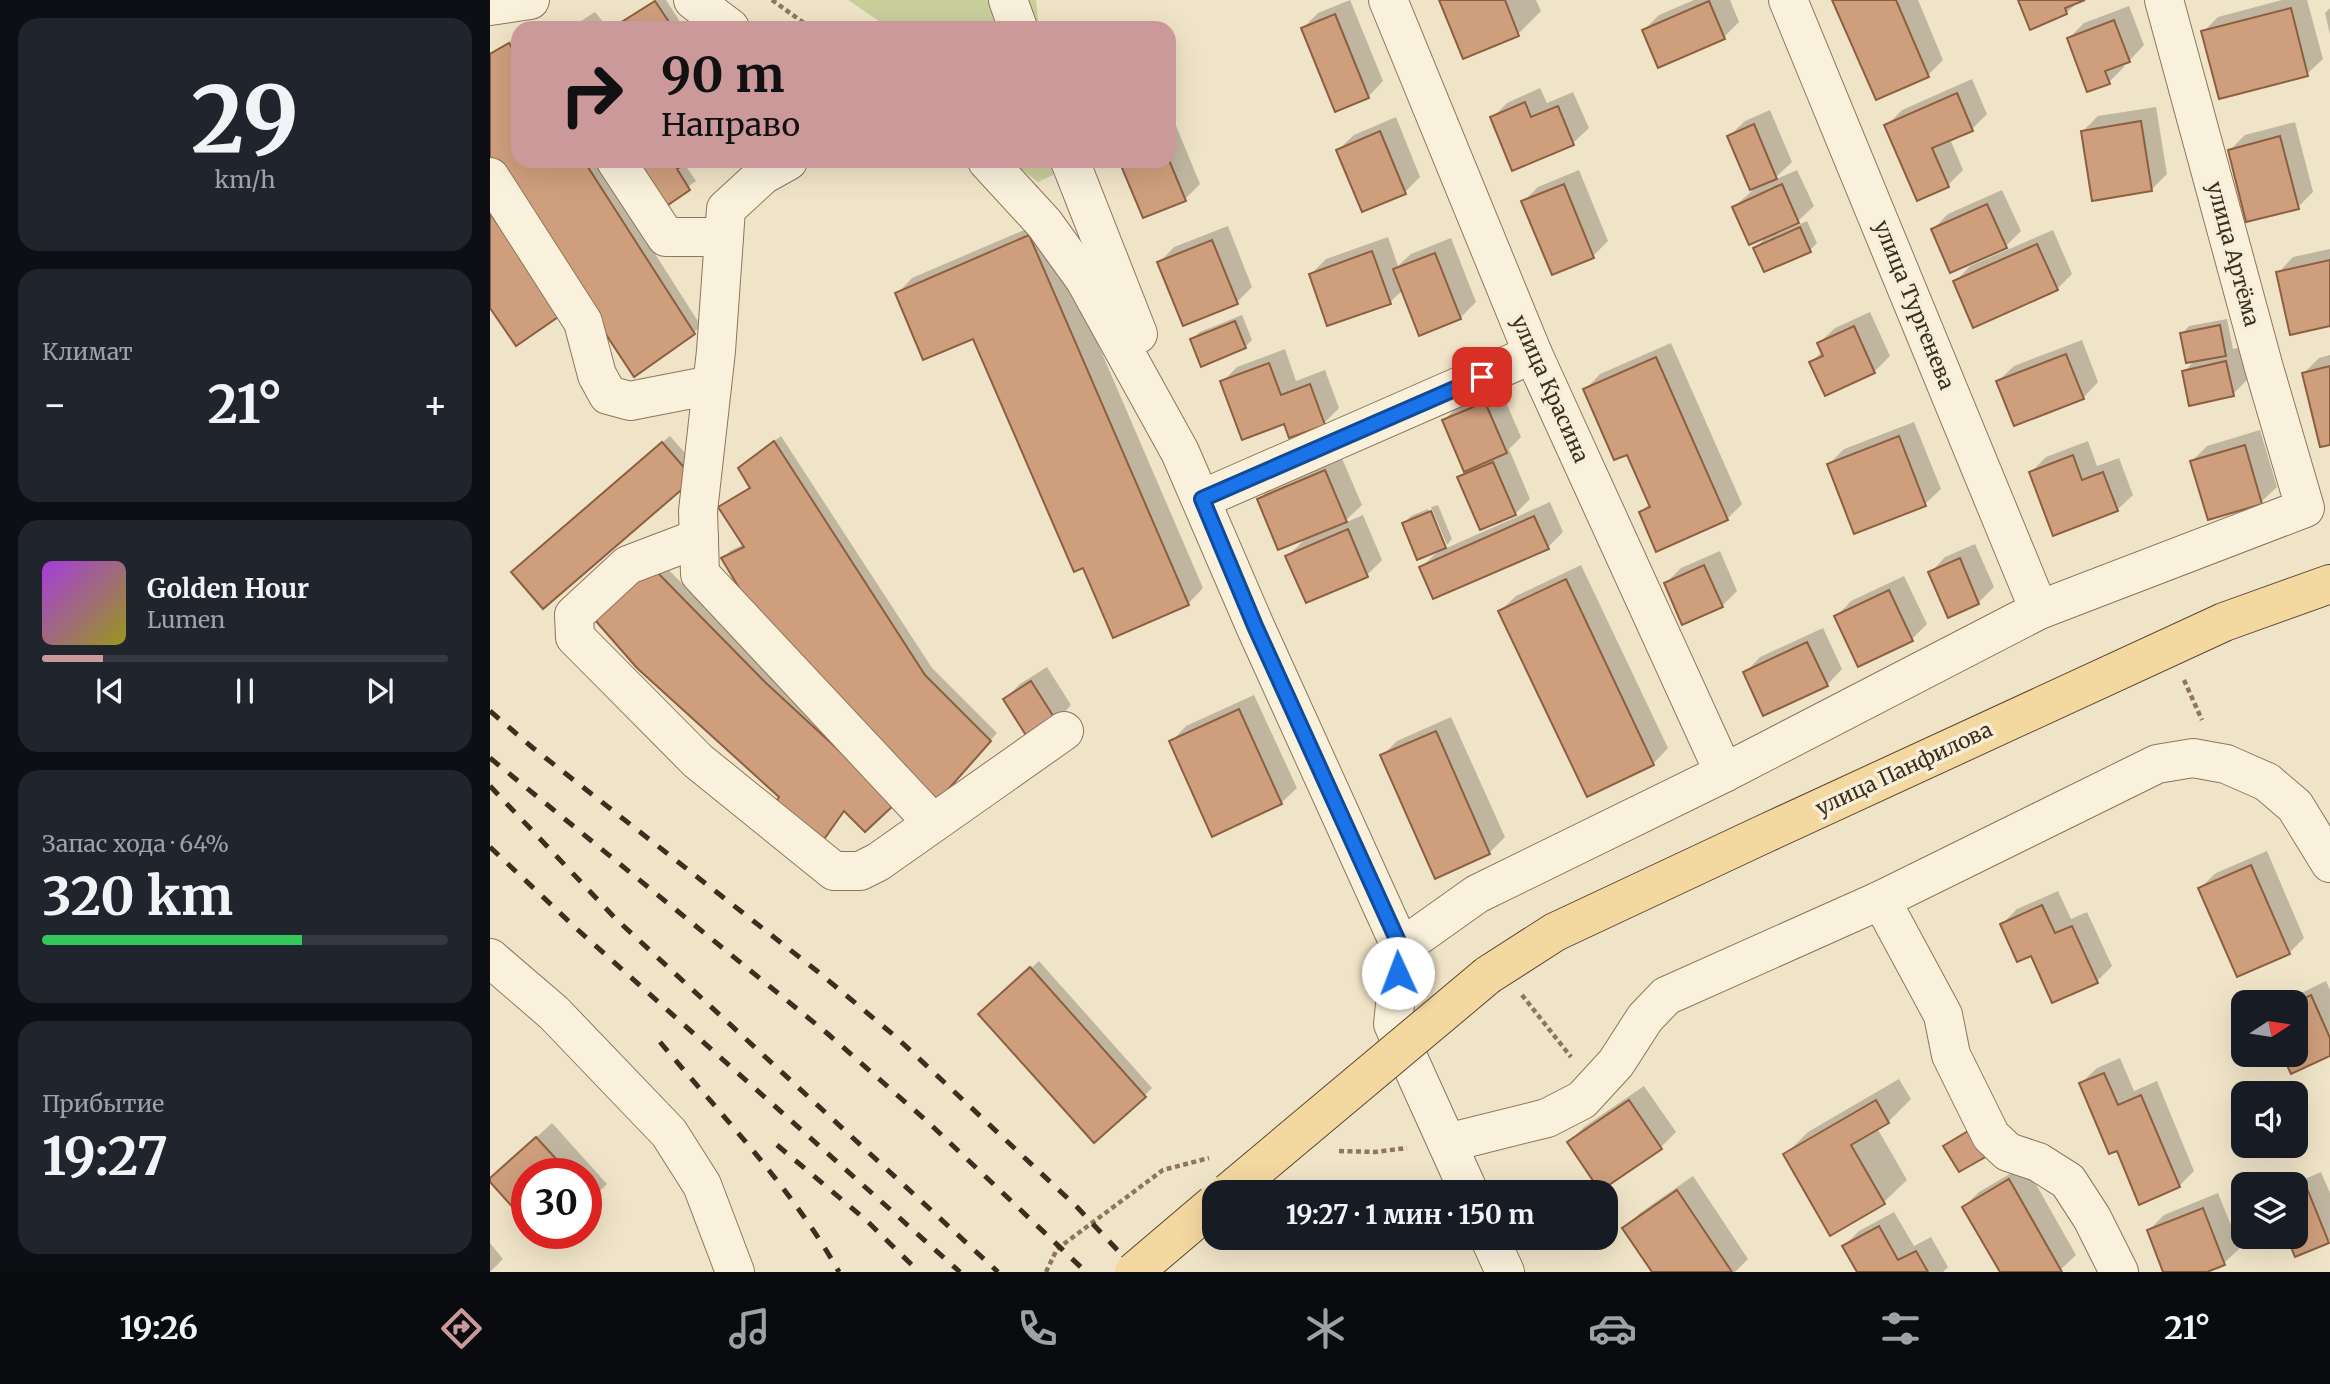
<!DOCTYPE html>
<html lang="ru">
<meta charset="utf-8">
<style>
body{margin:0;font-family:Merriweather,serif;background:#20242c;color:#f1f3f6;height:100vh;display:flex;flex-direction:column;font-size:26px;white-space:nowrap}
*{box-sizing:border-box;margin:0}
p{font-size:23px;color:#9ea1a6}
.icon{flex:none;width:38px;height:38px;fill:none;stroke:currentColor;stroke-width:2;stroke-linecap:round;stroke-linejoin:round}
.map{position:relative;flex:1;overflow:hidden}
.details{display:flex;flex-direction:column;gap:18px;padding:18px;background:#0d0f14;width:490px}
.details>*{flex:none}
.guide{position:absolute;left:21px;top:21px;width:665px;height:147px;border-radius:21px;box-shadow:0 7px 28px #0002;background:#cc999b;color:#111;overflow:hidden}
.needle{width:46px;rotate:78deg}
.fabs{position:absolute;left:1741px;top:990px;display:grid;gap:14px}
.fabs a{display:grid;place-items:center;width:77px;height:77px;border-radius:14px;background:#171b24;box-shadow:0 7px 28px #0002;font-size:35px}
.speed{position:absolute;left:21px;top:1158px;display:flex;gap:14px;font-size:35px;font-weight:700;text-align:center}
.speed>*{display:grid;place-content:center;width:91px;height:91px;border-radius:50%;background:#171b24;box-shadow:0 7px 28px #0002;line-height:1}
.speed .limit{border:10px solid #d22;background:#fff;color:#111}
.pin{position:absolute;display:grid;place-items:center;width:60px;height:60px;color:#fff;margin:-30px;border-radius:14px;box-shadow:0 4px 10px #0006}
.me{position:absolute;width:77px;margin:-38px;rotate:358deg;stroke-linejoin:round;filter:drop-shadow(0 0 5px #0008)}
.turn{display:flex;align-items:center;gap:24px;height:147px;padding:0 35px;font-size:32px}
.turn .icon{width:91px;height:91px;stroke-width:2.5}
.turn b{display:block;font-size:49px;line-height:60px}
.big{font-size:52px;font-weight:700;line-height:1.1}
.details .card{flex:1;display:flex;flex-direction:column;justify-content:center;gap:10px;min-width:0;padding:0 24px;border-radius:21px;background:#20242c}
.details .dial{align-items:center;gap:0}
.dial b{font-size:91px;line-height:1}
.song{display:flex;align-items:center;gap:21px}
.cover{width:84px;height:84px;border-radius:10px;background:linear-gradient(135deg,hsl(280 70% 55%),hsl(60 70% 35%))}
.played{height:7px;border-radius:4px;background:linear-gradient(90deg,#cc999b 15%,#363941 15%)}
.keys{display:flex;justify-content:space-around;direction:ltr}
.heat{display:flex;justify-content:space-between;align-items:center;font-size:38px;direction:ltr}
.charge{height:10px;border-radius:5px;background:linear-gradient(90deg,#34c759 64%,#363941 0)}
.trip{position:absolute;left:712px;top:1180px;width:416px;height:70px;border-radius:21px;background:#171b24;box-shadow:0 7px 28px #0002;font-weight:700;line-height:70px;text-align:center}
.dock{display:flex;height:112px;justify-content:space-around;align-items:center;background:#090b0e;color:#9ea1a6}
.dock .icon{width:49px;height:49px}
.dock .active{color:#cc999b}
.dock b{font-size:32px;color:#f1f3f6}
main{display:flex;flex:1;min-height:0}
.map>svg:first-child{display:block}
.green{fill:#c9cf9b}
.shadow{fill:#0003}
.building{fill:#cf9f7d;stroke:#8d5f41;stroke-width:2}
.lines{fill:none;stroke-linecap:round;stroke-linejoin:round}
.minor-casing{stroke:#8d765c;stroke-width:40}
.major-casing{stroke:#5b4430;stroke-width:40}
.path{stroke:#8d765c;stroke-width:4.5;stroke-dasharray:5 3.5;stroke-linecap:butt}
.minor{stroke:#faf1dc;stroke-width:38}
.major{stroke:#f3d9a0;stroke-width:38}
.rail{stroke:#3d2e20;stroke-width:5;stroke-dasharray:12 12;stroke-linecap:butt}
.major-bridge-casing{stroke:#5b4430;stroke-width:40;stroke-linecap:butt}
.major-bridge{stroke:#f3d9a0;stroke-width:38}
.route-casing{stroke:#114b97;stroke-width:18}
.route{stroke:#1a73e8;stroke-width:12}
.labels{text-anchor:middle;stroke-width:7;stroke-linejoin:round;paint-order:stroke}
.street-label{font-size:21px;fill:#3d2e20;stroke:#f7eed8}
</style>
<main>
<section class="details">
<div class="card dial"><b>29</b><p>km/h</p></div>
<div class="card"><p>Климат</p>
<div class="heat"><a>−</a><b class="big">21°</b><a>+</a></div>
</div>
<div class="card">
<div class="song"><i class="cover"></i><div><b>Golden Hour</b><p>Lumen</p></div></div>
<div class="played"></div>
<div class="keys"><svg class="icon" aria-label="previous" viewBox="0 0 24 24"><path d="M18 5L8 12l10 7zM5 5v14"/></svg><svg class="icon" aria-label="pause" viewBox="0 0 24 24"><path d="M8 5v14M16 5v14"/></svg><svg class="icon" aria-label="next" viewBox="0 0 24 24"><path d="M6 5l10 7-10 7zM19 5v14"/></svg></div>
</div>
<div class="card"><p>Запас хода · 64%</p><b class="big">320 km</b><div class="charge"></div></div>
<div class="card"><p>Прибытие</p><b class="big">19:27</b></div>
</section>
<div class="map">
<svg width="1840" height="1272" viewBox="0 0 1840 1272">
<rect width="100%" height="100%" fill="#f0e4c8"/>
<!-- green -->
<g class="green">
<path d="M358 0H546L549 28H399Z"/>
<path d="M521 161H568L563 175 548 182Z"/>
</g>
<!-- shadow -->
<g class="shadow">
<path d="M165 0H176L194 28H121Z"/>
<path d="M860 0 893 81 878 97 813 28 828 13Z"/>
<path d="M951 0H1046L1051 11 1028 34Z"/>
<path d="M1204 0H1240L1249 22 1234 37 1154 30 1169 15Z"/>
<path d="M1344 0H1428L1453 60 1438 75 1386 98Z"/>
<path d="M1530 0H1590L1583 3 1584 6 1576 13Z"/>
<path d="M1792 0H1817L1833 59 1817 74 1713 32 1728 17Z"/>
<path d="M1639 6 1654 45 1639 61 1633 63 1634 67 1619 82 1579 38 1594 23Z"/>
<path d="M1840 8V35L1835 13Z"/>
<path d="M105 12 118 28H80Z"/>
<path d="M27 37 28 161H106L211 326 203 333 0 155V53Z"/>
<path d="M1482 79 1497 114 1482 129 1460 139 1473 170 1458 185 1397 125 1412 110Z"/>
<path d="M1050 88 1057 103 1083 92 1099 128 1083 143 1023 169 1002 118 1017 103Z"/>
<path d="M1666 107 1677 174 1662 189 1593 131 1608 116Z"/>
<path d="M1280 110 1302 162 1282 181 1307 170 1324 206 1308 221 1286 231 1287 234 1317 221 1327 243 1320 250 1265 248 1278 235 1244 207 1262 191 1239 136 1255 121Z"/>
<path d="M906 117 930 177 915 192 848 150 864 135Z"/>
<path d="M684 121 710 184 695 199 679 161V123Z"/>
<path d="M1805 122 1823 192 1808 207 1740 150 1755 135Z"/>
<path d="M142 161H197L194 163 206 181 172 206Z"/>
<path d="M1089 170 1118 241 1103 256 1033 202 1048 187Z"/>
<path d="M1512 190 1531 231 1516 246 1443 229 1458 214Z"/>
<path d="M555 221 713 588 698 604 593 566 484 336 407 294 422 278Z"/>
<path d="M738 226 762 287 747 302 669 263 684 247Z"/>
<path d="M1563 230 1582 274 1567 289 1465 282 1480 266Z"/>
<path d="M898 237 908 266 921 254 961 238 986 302 970 318 913 290 900 302 821 274 836 259Z"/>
<path d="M1840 249V324L1788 273 1803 257Z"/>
<path d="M1380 312 1400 356 1384 372 1336 394 1321 362 1333 351 1329 343 1345 328Z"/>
<path d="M752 315 762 340 755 347 702 339 710 332Z"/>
<path d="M1737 319 1743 349 1751 347 1758 379 1743 394 1694 372 1705 360 1692 334 1699 326Z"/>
<path d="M1592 340 1608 382 1593 398 1508 381 1524 366Z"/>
<path d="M1181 343 1252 504 1237 519 1151 512 1160 503 1138 452 1095 390 1110 374Z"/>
<path d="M795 349 806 381 835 370 849 408 834 423 795 422 732 382 747 367Z"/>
<path d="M1840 355V443L1814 373 1829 358Z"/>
<path d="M1010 388 1031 437 1019 449 1040 499 1025 514 969 478 976 471 954 420 969 405Z"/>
<path d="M1424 422 1451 489 1435 504 1365 532 1339 464 1354 449Z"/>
<path d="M1770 430 1787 487 1771 502 1702 461 1717 446Z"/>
<path d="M180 436 210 470 30 565Z"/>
<path d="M291 436 442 668 507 733 455 792 233 558 240 551 254 544 230 508 238 500 261 486 250 468Z"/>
<path d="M1598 441 1607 466 1629 458 1643 495 1627 510 1541 472 1556 457Z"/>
<path d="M851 456 872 505 852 524 873 515 892 560 877 575 797 557 818 536 769 499 784 484Z"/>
<path d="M1060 502 1073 532 1058 547 931 568 950 549 914 523 921 516 938 509 953 545H956L952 550Z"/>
<path d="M948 505 962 539 957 545 941 507Z"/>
<path d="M1485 544 1504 587 1488 603 1459 616 1440 573 1455 557Z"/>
<path d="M1230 551 1247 591 1232 606 1176 583 1191 568Z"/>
<path d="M166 557 283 676 412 794 355 809 330 842 291 797 149 667Z"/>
<path d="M1091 565 1178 748 1163 764 1010 611 1026 596Z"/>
<path d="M1414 576 1437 624 1422 639 1346 617 1361 601Z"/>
<path d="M1333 628 1352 669 1337 685 1255 673 1270 657Z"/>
<path d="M557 667 581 705 566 721 515 699 530 684Z"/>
<path d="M764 695 807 788 791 803 681 742 696 726Z"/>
<path d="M961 717 1015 837 999 853 946 877 892 756 907 741Z"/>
<path d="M1777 851 1814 938 1799 953 1710 888 1726 873Z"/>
<path d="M1568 891 1581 919 1597 912 1622 966 1607 981 1542 954 1512 924 1527 909Z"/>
<path d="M549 961 662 1088 654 1096 498 1007Z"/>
<path d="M1836 981 1840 990V1054L1806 1055V1003H1790Z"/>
<path d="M1630 1058 1644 1091 1667 1081 1704 1171 1689 1186 1627 1148 1591 1083 1607 1068Z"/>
<path d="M1409 1079 1421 1099 1398 1122 1387 1128 1417 1180 1394 1202 1340 1234 1295 1155 1318 1132Z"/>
<path d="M1154 1086 1186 1132 1171 1147 1079 1142 1094 1127Z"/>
<path d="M62 1123 117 1184 96 1205V1174H37L16 1165Z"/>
<path d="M1535 1165 1586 1255 1568 1272H1512L1474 1207 1489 1192Z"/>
<path d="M1831 1172 1840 1193V1240L1838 1242 1806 1237V1185H1801Z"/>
<path d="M1203 1176 1258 1259 1245 1272H1164L1134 1228 1150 1213Z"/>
<path d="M1728 1193 1750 1248 1734 1263 1712 1272H1675L1659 1230 1674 1215Z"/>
<path d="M1404 1212 1424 1246 1441 1237 1458 1267 1453 1272H1369L1354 1246 1369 1231Z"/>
<path d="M49 1234H64L56 1241Z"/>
<path d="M0 1243 13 1259 0 1272Z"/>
</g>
<!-- building -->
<g class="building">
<path d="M949 0H1015L1029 36 973 59Z"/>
<path d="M1342 0H1406L1439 77 1386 100Z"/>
<path d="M1528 0H1595L1575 8 1577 14 1540 30Z"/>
<path d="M165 1 183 28H122Z"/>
<path d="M1219 1 1235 39 1168 68 1152 30Z"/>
<path d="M1801 8 1818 76 1729 99 1711 31Z"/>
<path d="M845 14 879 98 845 112 811 28Z"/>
<path d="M1624 20 1640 62 1615 71 1620 84 1597 92 1577 38Z"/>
<path d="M19 43 28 57V161H94L205 334 144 377 0 158V54Z"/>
<path d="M1467 93 1483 131 1442 148 1459 187 1427 201 1394 125Z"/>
<path d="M1035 102 1041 117 1068 106 1084 145 1022 171 1000 117Z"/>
<path d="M1651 121 1662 191 1602 201 1591 131Z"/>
<path d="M1264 124 1287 179 1260 190 1237 136Z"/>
<path d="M890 131 916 194 872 212 846 150Z"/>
<path d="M1790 136 1809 209 1756 222 1738 150Z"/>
<path d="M679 160 696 201 653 218 629 161Z"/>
<path d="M140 161H200L187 169 200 190 172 209Z"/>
<path d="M1074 184 1104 258 1062 275 1031 201Z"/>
<path d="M1292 184 1309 223 1259 245 1242 207Z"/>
<path d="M1497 204 1517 248 1460 273 1441 229Z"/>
<path d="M0 213 71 315 26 346 0 308Z"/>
<path d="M1310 227 1321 252 1274 272 1263 248Z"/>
<path d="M539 235 699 605 623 638 593 568 584 572 483 339 433 360 405 293Z"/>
<path d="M722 240 748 304 693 326 667 262Z"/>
<path d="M1547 244 1568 290 1483 328 1463 281Z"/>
<path d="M882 251 901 304 837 326 819 274Z"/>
<path d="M945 253 971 319 929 336 903 269Z"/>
<path d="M1840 260V326L1800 335 1786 272Z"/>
<path d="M745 321 756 348 711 367 700 339Z"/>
<path d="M1730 325 1736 356 1696 363 1690 333Z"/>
<path d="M1364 326 1385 373 1335 396 1319 362 1333 356 1327 343Z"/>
<path d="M1576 354 1594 399 1524 426 1506 381Z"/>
<path d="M1166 357 1238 520 1166 552 1149 512 1160 507 1137 455 1124 460 1093 389Z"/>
<path d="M1736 361 1744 396 1699 406 1692 371Z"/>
<path d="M779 363 791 395 820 384 835 425 799 438 794 424 752 440 730 381Z"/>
<path d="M1840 366V445L1830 447 1812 373Z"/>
<path d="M995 402 1017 453 974 472 952 420Z"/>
<path d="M1409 436 1436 506 1364 534 1337 464Z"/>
<path d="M284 441 435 675 501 741 448 801 271 624 231 558 254 547 228 507 260 488 248 468Z"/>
<path d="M172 442 204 479 53 609 21 572Z"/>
<path d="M1755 445 1772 504 1718 520 1700 461Z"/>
<path d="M1583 455 1592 480 1613 472 1628 511 1563 536 1539 472Z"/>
<path d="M1003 462 1026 515 990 530 967 477Z"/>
<path d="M835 470 857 522 788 550 767 499Z"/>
<path d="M941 511 956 548 927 560 912 523Z"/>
<path d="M1044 516 1059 549 943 599 929 567Z"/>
<path d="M858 529 878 577 816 603 795 556Z"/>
<path d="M1470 558 1489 604 1458 618 1438 572Z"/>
<path d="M158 563 276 683 406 803 375 832 354 811 330 845 280 810 289 797 147 668 98 612Z"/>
<path d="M1214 565 1233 607 1192 625 1174 583Z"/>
<path d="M1076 579 1164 765 1097 797 1008 611Z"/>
<path d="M1399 590 1423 641 1368 667 1344 616Z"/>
<path d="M1317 642 1338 686 1273 716 1253 672Z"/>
<path d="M541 681 567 722 539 740 513 699Z"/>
<path d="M749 709 792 804 722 837 679 741Z"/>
<path d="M946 731 1000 854 945 879 890 755Z"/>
<path d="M1761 865 1800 954 1747 977 1708 888Z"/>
<path d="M1552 905 1565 933 1582 926 1608 983 1562 1003 1541 956 1527 962 1510 924Z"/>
<path d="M540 967 656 1097 604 1143 488 1014Z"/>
<path d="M1821 995 1840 1038V1056L1801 1074 1792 1055H1806L1804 1003Z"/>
<path d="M1614 1073 1628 1105 1651 1095 1690 1187 1649 1205 1627 1151 1619 1154 1589 1083Z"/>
<path d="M1139 1100 1172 1149 1110 1191 1077 1142Z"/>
<path d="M1386 1100 1399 1123 1361 1145 1395 1204 1340 1236 1293 1154Z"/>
<path d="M1483 1128 1499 1155 1469 1172 1453 1146Z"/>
<path d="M46 1137 80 1174H37V1223L0 1182V1178Z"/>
<path d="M1519 1179 1572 1272H1510L1472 1207Z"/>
<path d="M1816 1186 1839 1243 1805 1257 1797 1237H1806V1190Z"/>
<path d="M1187 1190 1242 1272H1162L1132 1228Z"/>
<path d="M1713 1208 1735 1265 1717 1272H1673L1657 1230Z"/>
<path d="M1389 1226 1408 1260 1426 1251 1438 1272H1367L1352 1246Z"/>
</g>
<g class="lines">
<defs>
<g id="minor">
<path d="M203 0 240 28"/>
<path d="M518 0 528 28"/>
<path d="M898 0 1043 354 1234 773"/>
<path d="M1298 0 1549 610"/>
<path d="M0 6 40 0"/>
<path d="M126 161 176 237H234"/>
<path d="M298 161 273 175 236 209 226 351 208 511 210 574 443 823"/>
<path d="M497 161 554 223 595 280 690 452 765 626 911 948 903 1024 979 1192"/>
<path d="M580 161 648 334"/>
<path d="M0 177 93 322 107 375 118 395 140 401 222 385"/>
<path d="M712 499 1043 354"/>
<path d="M209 538 138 565 84 615 85 637 208 761 344 871H370L388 862 574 731"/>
<path d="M1391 900 1453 1015 1461 1055 1501 1136 1518 1152 1548 1162 1578 1181 1602 1218 1629 1272"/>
<path d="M911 948 987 894 1234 773 1549 610 1815 508 1774 368 1674 0"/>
<path d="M0 958 64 1013 179 1133 212 1185 245 1272"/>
<path d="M957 1143 1057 1118 1092 1100 1126 1063 1155 1018 1176 996 1391 900 1667 764 1703 758 1736 764 1777 782 1805 806 1840 863"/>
<path d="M999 1237 1015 1272"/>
</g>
<path id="major" d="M998 975 1065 932 1274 834 1734 622 1840 584"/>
</defs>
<!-- minor casing -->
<use href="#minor" class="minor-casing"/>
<!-- major casing -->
<use href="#major" class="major-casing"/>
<!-- path -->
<g class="path">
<path d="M282 0 321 28"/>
<path d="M1694 680 1712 720"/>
<path d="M1032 995 1081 1057"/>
<path d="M849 1151 885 1152 917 1148"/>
<path d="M556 1272 567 1249 673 1170 719 1158"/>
</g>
<!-- minor -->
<use href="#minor" class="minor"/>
<!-- major -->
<use href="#major" class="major"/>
<!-- rail -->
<g class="rail">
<path d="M0 711 43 748 327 971 406 1037 587 1207 648 1272"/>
<path d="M0 758 338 1034 439 1123 596 1272"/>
<path d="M0 786 126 919 508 1272"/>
<path d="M0 847 88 930 470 1272"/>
<path d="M170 1042C232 1116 302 1188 349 1272"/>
<path d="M287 1145 376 1220 429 1272"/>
</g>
<defs>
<g id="major-bridge">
<path d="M739 1192 998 975"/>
<path d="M644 1272 724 1204"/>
</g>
</defs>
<!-- major-bridge casing -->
<use href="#major-bridge" class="major-bridge-casing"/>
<!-- major-bridge -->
<use href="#major-bridge" class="major-bridge"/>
</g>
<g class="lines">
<defs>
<path id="route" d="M908 973 911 948 765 626 712 499 992 377"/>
</defs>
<!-- route casing -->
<use href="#route" class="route-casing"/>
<!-- route -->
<use href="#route" class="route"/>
</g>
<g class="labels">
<!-- street labels -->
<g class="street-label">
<text transform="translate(1743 254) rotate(75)" y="7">улица Артёма</text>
<text transform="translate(1424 305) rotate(68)" y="7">улица Тургенева</text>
<text transform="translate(1060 389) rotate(66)" y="7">улица Красина</text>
<text transform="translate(1414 769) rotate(-25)" y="7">улица Панфилова</text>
</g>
</g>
</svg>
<div class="fabs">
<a><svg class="needle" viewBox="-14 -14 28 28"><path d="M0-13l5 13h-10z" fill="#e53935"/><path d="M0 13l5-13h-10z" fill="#9ea1a6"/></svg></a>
<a><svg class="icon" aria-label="sound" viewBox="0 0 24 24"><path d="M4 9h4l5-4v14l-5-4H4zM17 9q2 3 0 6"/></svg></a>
<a><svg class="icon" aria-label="layers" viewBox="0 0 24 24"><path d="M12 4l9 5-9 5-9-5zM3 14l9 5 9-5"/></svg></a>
</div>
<div class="speed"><div class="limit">30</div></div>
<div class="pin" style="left:992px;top:377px;background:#d93025"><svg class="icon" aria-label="arrive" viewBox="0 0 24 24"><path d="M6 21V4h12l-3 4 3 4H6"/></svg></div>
<svg class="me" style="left:908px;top:973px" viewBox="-20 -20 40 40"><circle r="19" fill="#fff"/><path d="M0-13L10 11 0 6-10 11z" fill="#1a73e8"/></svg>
<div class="trip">19:27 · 1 мин · 150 m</div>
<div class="guide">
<div class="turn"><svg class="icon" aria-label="right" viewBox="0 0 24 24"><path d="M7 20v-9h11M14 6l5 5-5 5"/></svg><div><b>90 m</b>Направо</div></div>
</div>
</div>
</main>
<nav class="dock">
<b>19:26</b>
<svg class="icon active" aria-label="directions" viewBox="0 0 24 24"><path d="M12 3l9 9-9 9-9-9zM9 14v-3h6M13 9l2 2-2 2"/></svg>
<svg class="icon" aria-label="music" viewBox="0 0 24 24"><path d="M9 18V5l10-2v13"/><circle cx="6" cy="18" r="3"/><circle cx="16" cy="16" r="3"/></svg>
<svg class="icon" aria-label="phone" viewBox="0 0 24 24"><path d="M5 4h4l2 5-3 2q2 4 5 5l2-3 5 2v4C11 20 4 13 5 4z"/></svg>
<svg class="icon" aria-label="climate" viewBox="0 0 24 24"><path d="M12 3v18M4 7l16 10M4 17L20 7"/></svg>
<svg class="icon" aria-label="car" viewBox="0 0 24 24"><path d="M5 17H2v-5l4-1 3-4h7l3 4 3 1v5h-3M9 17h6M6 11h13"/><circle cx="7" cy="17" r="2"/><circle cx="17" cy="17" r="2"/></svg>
<svg class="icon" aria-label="filters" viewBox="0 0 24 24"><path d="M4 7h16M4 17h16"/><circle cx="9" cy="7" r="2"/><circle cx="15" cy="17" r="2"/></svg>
<b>21°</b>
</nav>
